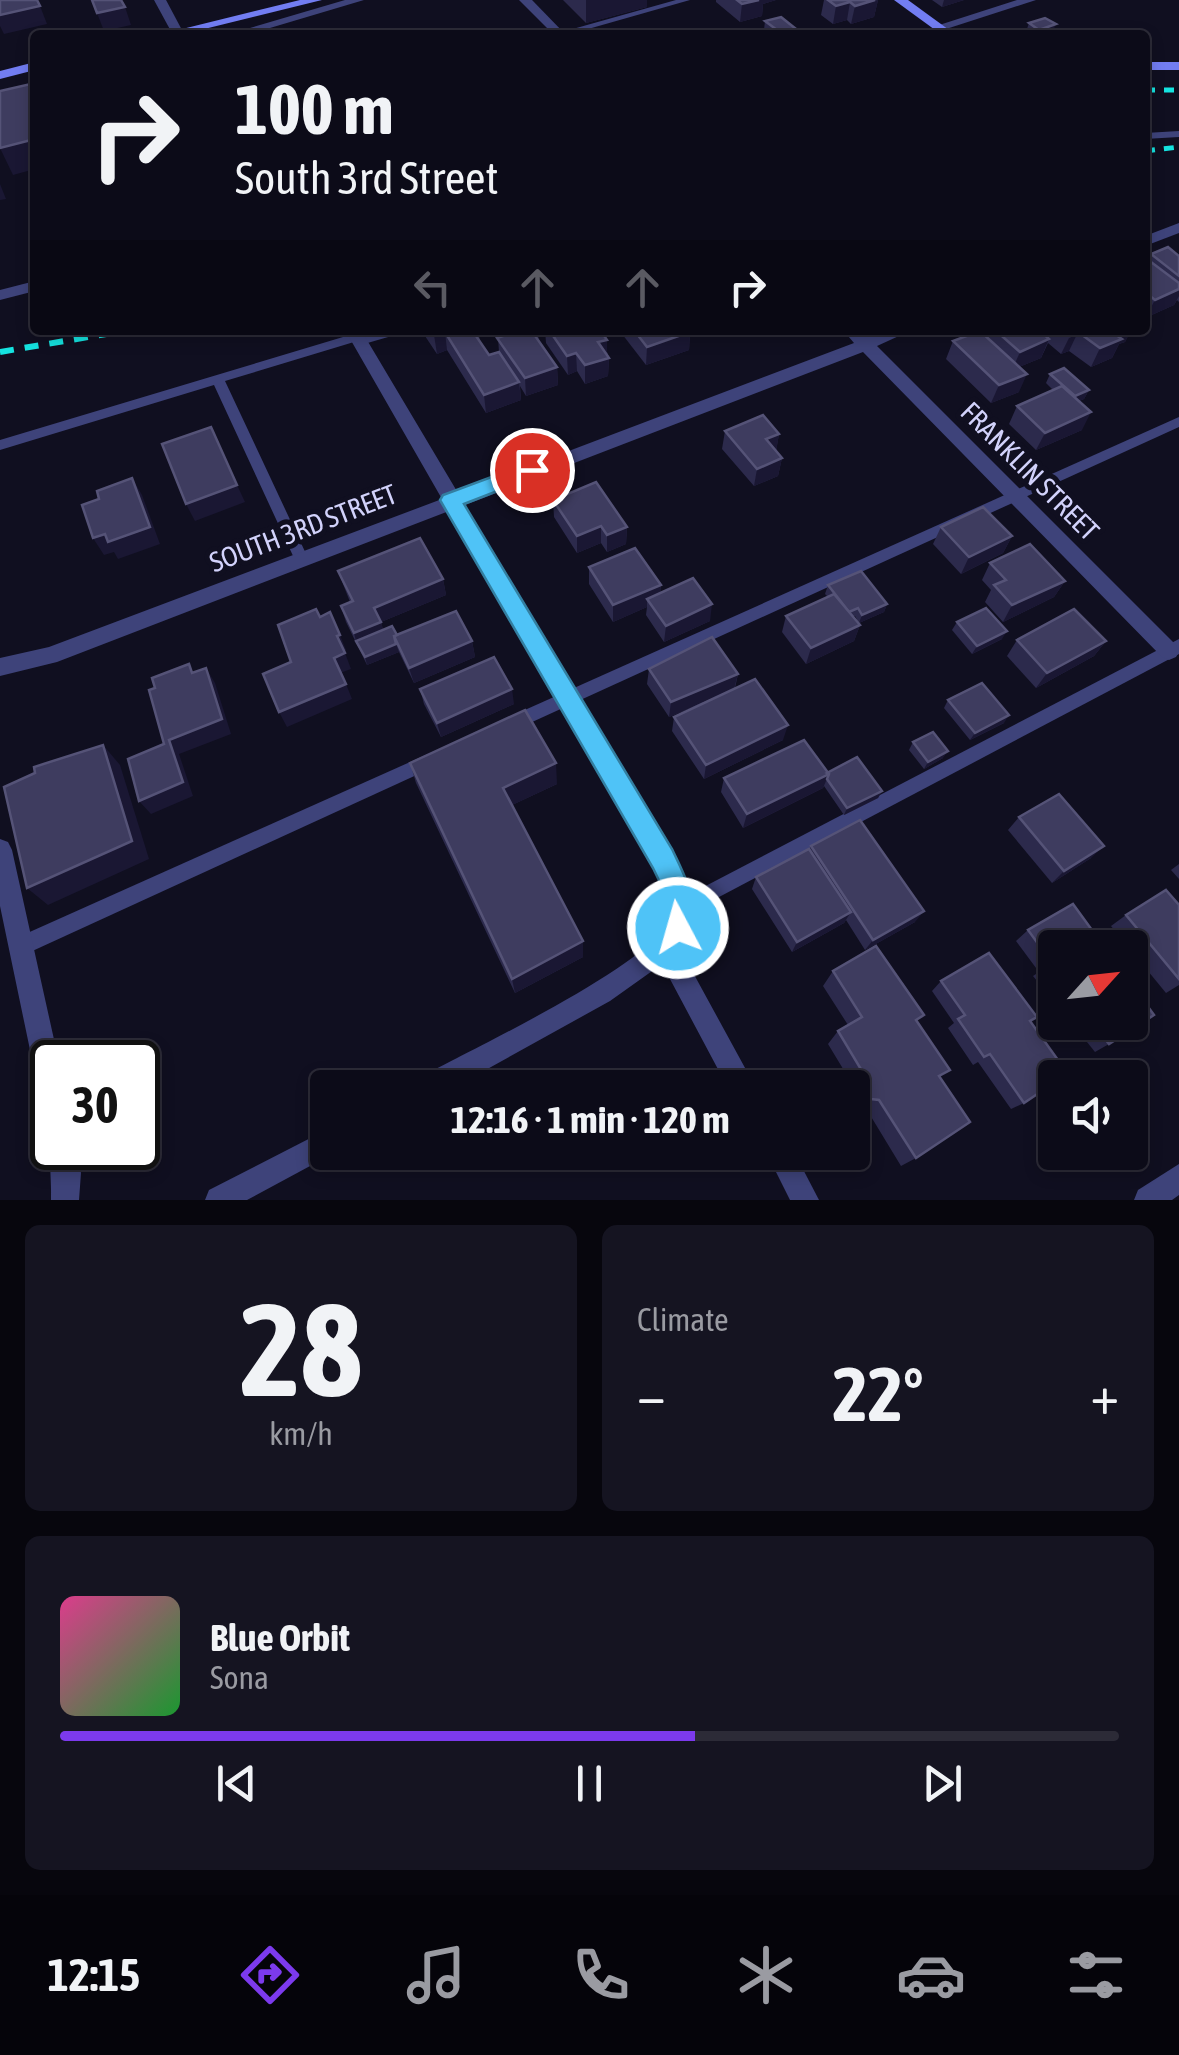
<!DOCTYPE html>
<meta charset="utf-8">
<style>
body{margin:0;font-family:"Asap Condensed",sans-serif;background:#151421;color:#f1f3f6;height:100vh;display:flex;flex-direction:column;font-size:38px;white-space:nowrap}
*{box-sizing:border-box;margin:0}
p{font-size:32px;color:#9a9ba2}
.icon{flex:none;width:55px;height:55px;fill:none;stroke:currentColor;stroke-width:2;stroke-linecap:round;stroke-linejoin:round}
.map{position:relative;height:1200px;overflow:hidden}
.side{display:flex;flex-direction:column;gap:25px;padding:25px;background:#07060d;flex:1}
.side>*{flex:none}
.hud{position:absolute;left:30px;top:30px;width:1120px;height:305px;border-radius:10px;box-shadow:0 5px 15px #0003,0 0 0 2px #2c2b37;background:#0c0b18;color:#f1f3f6;overflow:hidden}
.needle{width:65px;rotate:63deg}
.fabs{position:absolute;left:1038px;top:930px;display:grid;gap:20px}
.fabs a{display:grid;place-items:center;width:110px;height:110px;border-radius:10px;background:#0c0b18;box-shadow:0 5px 15px #0003,0 0 0 2px #2c2b37;font-size:50px}
.speed{position:absolute;left:30px;top:1040px;display:flex;gap:20px;font-size:50px;font-weight:700;text-align:center}
.speed>*{display:grid;place-content:center;width:130px;height:130px;border-radius:50%;background:#0c0b18;box-shadow:0 5px 15px #0003,0 0 0 2px #2c2b37;line-height:1}
.speed .limit{border:5px solid #111;border-radius:15px;background:#fff;color:#111}
.pin{position:absolute;display:grid;place-items:center;width:85px;height:85px;color:#fff;margin:-42px;border:5px solid #fff;border-radius:50%;box-shadow:0 2px 10px #0007}
.me{position:absolute;width:110px;margin:-55px;rotate:354deg;stroke-linejoin:round;filter:drop-shadow(0 0 8px #0008)}
.turn{display:flex;align-items:center;gap:35px;height:210px;padding:0 40px;font-size:45px}
.turn .icon{width:130px;height:130px;stroke-width:2.5}
.turn b{display:block;font-size:70px;line-height:85px}
.lanes{display:flex;align-items:center;height:95px;padding:0 40px;background:#0003;justify-content:center;gap:50px;direction:ltr}
.lanes .off{opacity:.35}
.big{font-size:75px;font-weight:700;line-height:1.1}
.side .widget{flex:1;display:flex;flex-direction:column;justify-content:center;gap:15px;min-width:0;padding:0 35px;border-radius:15px;background:#151421}
.side .dial{align-items:center;gap:0}
.dial b{font-size:130px;line-height:1}
.song{display:flex;align-items:center;gap:30px}
.cover{width:120px;height:120px;border-radius:15px;background:linear-gradient(135deg,hsl(330 70% 55%),hsl(130 70% 35%))}
.played{height:10px;border-radius:5px;background:linear-gradient(90deg,#7c3aed 60%,#2c2b37 60%)}
.keys{display:flex;justify-content:space-around;direction:ltr}
.heat{display:flex;justify-content:space-between;align-items:center;font-size:55px;direction:ltr}
.side .tiles{flex:1;display:grid;gap:25px;grid-template-columns:1fr 1fr}
.widget:last-child{grid-column:span 2}
.trip{position:absolute;left:310px;top:1070px;width:560px;height:100px;border-radius:10px;background:#0c0b18;box-shadow:0 5px 15px #0003,0 0 0 2px #2c2b37;font-weight:700;line-height:100px;text-align:center}
.tabs{display:flex;height:160px;justify-content:space-around;align-items:center;background:#05040a;color:#9a9ba2}
.tabs .icon{width:70px;height:70px}
.tabs .selected{color:#7c3aed}
.tabs b{font-size:45px;color:#f1f3f6}
.map>svg:first-child{display:block}
.lines{fill:none;stroke-linecap:round;stroke-linejoin:round}
.lane{fill:#3e437a;fill-rule:evenodd}
.street{fill:#3e437a;fill-rule:evenodd}
.secondary{fill:#727df2;fill-rule:evenodd}
.rail-far1{stroke:#15e3e0;stroke-width:5;stroke-dasharray:10 9;stroke-linecap:butt}
.rail{stroke:#15e3e0;stroke-width:6;stroke-dasharray:14 11;stroke-linecap:butt}
.wall{fill:#2c2a4c}
.shaded-wall{fill:#1a1733}
.building{fill:#3e3c5f;stroke:#555377;stroke-width:2.5}
.route{fill:#4fc3f7;stroke:#337fa1;stroke-width:2.5}
.labels{text-anchor:middle;stroke-width:10;stroke-linejoin:round;paint-order:stroke}
.street-label{font-size:28px;fill:#d2d2fb;stroke:#100f20}
</style>
<div class="map">
<svg width="1179" height="1200" viewBox="0 0 1179 1200">
<rect width="100%" height="100%" fill="#100f20"/>
<g class="lines">
<!-- lane -->
<g class="lane">
<path d="M676 0H690L567 35 555 34Z"/>
<path d="M1179 131V137L1145 139V133Z"/>
<path d="M384 330H404L402 333 364 344 360 345 354 342 225 381 308 558 306 562H296L294 558 214 385 0 450V440L353 334 357 333 363 336Z"/>
<path d="M1179 417V427L519 728 513 730 507 728 505 723 507 718Z"/>
<path d="M1179 639V654L685 915 679 918 673 915 670 909 673 903Z"/>
<path d="M428 754 434 757 436 762 434 767 28 953 21 955 14 953 12 946 14 939Z"/>
</g>
<!-- street -->
<g class="street">
<path d="M154 0H166L183 32 181 35H173Z"/>
<path d="M345 0H364L246 35H226Z"/>
<path d="M519 0H532L566 35H554Z"/>
<path d="M1017 0H1036L943 30 933 27Z"/>
<path d="M1179 223V233L1145 246V236Z"/>
<path d="M35 281V291L0 300V290Z"/>
<path d="M345 330H361L458 493 854 343 843 330H861L868 337 888 330H912L877 346 1176 645 1179 652 1176 657 1169 660 1162 657 863 352 465 505 671 851C686 882 704 916 679 947L756 1088H728L662 964 610 1001 453 1088H413L417 1079C468 1051 640 970 665 926 675 908 662 883 655 867L449 511 57 662 0 676V658L49 647 442 499Z"/>
<path d="M0 839 8 842 12 850 59 1062H52V1106L43 1102 39 1093 0 906Z"/>
<path d="M328 1129V1152H336L247 1200H205L209 1190Z"/>
<path d="M52 1140V1148H76L81 1173 79 1200H51C52 1184 48 1153 52 1140Z"/>
<path d="M766 1152H794L819 1200H790Z"/>
<path d="M1179 1164V1195L1172 1200H1134L1138 1190Z"/>
</g>
<!-- secondary -->
<g class="secondary">
<path d="M300 0H322L180 35H158Z"/>
<path d="M894 0H908L956 35H942Z"/>
<path d="M35 62V70L0 79V71Z"/>
<rect x="1145" y="62" width="34" height="8"/>
</g>
<!-- rail-far1 -->
<g class="rail-far1">
<path d="M1145 90H1179"/>
<path d="M1145 151 1179 147"/>
</g>
<!-- rail -->
<path class="rail" d="M0 352 130 330"/>
</g>
<!-- wall -->
<g class="wall">
<path d="M563 0H647V7L586 23Z"/>
<path d="M716 0H776L763 4 762 16 740 22 716 2Z"/>
<path d="M824 0H878L874 17 851 24 847 20 833 24 821 15Z"/>
<path d="M932 0H964L942 7Z"/>
<path d="M765 21 796 29 795 35H770L764 30Z"/>
<path d="M1029 23 1052 34 1030 35 1026 32Z"/>
<path d="M1151 254 1179 256V302L1177 300 1174 305 1145 318V264Z"/>
<path d="M421 330H478L480 341 489 355 499 352 498 338 492 330H538L539 341 557 367 558 385 526 396 520 386 521 400 486 413 447 350 437 354Z"/>
<path d="M545 330H600L609 358 608 376 585 384 577 371 568 375 546 343Z"/>
<path d="M619 330H689L690 332 689 350 646 365Z"/>
<path d="M981 330H1131L1125 342 1119 344 1112 358 1091 367 1069 351 1061 354 1048 343 1041 358 1019 367V392L991 403 946 359 953 341Z"/>
<path d="M1050 374 1089 390 1084 399 1079 401 1082 430 1036 450 1009 424 1017 406 1053 390 1046 383Z"/>
<path d="M725 431 779 434 776 451 782 458 778 476 754 486 722 449Z"/>
<path d="M553 500 627 527 626 544 607 552 601 543 577 553 554 517Z"/>
<path d="M941 527 1012 536 1003 553 961 574 933 544Z"/>
<path d="M990 563 1065 581 1054 597 1003 622 985 602 991 590 982 580Z"/>
<path d="M589 567 661 585 660 593 710 621 664 642 646 615 647 607 613 622 589 584Z"/>
<path d="M338 571 443 579 446 595 381 622 383 630 397 635 472 641 475 657 414 683 399 652 367 665 346 622 341 606 350 602Z"/>
<path d="M828 585 887 604 884 612 859 623 855 616 853 617 860 625 854 641 806 664 782 632 786 616 828 597 825 594Z"/>
<path d="M957 622 1002 639 972 654 952 630Z"/>
<path d="M1017 640 1106 641 1094 656 1036 688 1007 656Z"/>
<path d="M649 669 738 674 735 688 783 740 704 779 672 731 674 717 714 698 669 717 647 684Z"/>
<path d="M420 689 514 704 441 737 424 704Z"/>
<path d="M948 700 1004 723 970 740 944 708Z"/>
<path d="M913 742 943 758 924 769 909 750Z"/>
<path d="M410 763 557 784 512 805 583 941V957L515 993 416 783Z"/>
<path d="M828 773 882 791 878 798 844 815 824 786 823 788 743 828 721 792 724 778Z"/>
<path d="M1019 817 1091 858 1052 883 1008 830Z"/>
<path d="M811 846 915 922 865 950 846 920 844 923 792 952 752 889 756 877 809 849Z"/>
<path d="M1179 864V879L1171 870Z"/>
<path d="M1179 905V985L1166 993 1111 926 1126 915Z"/>
<path d="M1028 930 1055 948V1003L1033 976 1039 972 1016 941Z"/>
<path d="M833 971 917 1022 940 1077 916 1158 901 1166 867 1110 859 1109 852 1098V1088H849L851 1082 828 1044 838 1031 848 1025 823 986Z"/>
<path d="M941 981 1030 1022 1024 1103 1011 1109 978 1062 973 1065 948 1028 954 1023 932 991Z"/>
<path d="M1071 1022H1130L1109 1044 1095 1052Z"/>
</g>
<!-- shaded-wall -->
<g class="shaded-wall">
<path d="M586 0H647V7L586 23Z"/>
<path d="M751 0H776L763 4 762 16 740 22 742 4Z"/>
<path d="M878 0 874 17 851 24 855 6Z"/>
<path d="M944 0H964L942 7Z"/>
<path d="M850 2 847 20 833 24 836 6Z"/>
<path d="M40 6 47 24 4 34 0 26V15Z"/>
<path d="M125 7 131 25 104 31 97 13Z"/>
<path d="M1056 24 1052 34 1037 35 1039 30Z"/>
<path d="M796 29 795 35H780L781 33Z"/>
<path d="M35 139V169L13 175 0 148Z"/>
<path d="M0 184 6 199 0 200Z"/>
<path d="M1179 289V296L1174 305 1145 318 1155 300Z"/>
<path d="M531 330H538L539 345Z"/>
<path d="M1120 330H1131L1125 342 1119 344 1112 358 1091 367 1100 348 1113 333Z"/>
<path d="M445 332 447 350 437 354 434 335Z"/>
<path d="M690 332 689 350 646 365 647 347Z"/>
<path d="M1078 332 1069 351 1061 354 1070 336Z"/>
<path d="M1049 339 1041 358 1012 370 1020 352Z"/>
<path d="M607 340V358L598 342Z"/>
<path d="M576 353 577 371 568 375 567 356Z"/>
<path d="M609 358 608 376 585 384V365Z"/>
<path d="M557 367 558 385 526 396 525 378Z"/>
<path d="M1027 374 1019 392 991 403 999 385Z"/>
<path d="M519 382 521 400 486 413 484 395Z"/>
<path d="M1089 390 1084 399 1070 405 1075 396Z"/>
<path d="M1091 412 1082 430 1036 450 1045 433Z"/>
<path d="M779 434 776 452 766 439Z"/>
<path d="M782 458 778 476 754 486 757 469Z"/>
<path d="M132 478 142 495 160 544 118 559 114 552 104 555 93 538Z"/>
<path d="M237 485 245 502 195 521 186 504Z"/>
<path d="M601 526V543L577 553V536Z"/>
<path d="M627 527 626 544 607 552V535Z"/>
<path d="M1012 536 1003 553 961 574 969 557Z"/>
<path d="M443 579 446 595 381 622 386 638 356 641 354 633 374 608Z"/>
<path d="M1065 581 1054 597 1003 622 1012 605Z"/>
<path d="M661 585 659 601 647 599V607L613 622V605Z"/>
<path d="M712 604 710 621 664 642 666 626Z"/>
<path d="M887 604 884 612 859 623 862 615Z"/>
<path d="M860 625 854 641 806 664 811 648Z"/>
<path d="M1007 631 1002 639 972 654 977 646Z"/>
<path d="M340 635 346 650 343 652 337 636Z"/>
<path d="M472 641 475 657 414 683 409 668Z"/>
<path d="M1106 641 1094 656 1036 688 1047 673Z"/>
<path d="M396 644 399 652 367 665 365 657Z"/>
<path d="M345 653 351 669 340 673 334 658Z"/>
<path d="M206 668 215 683 231 734 179 754 193 796 151 814 139 801Z"/>
<path d="M738 674 734 689 669 717 671 702Z"/>
<path d="M346 684 352 699 287 727 279 712Z"/>
<path d="M512 689 514 704 441 737 437 723Z"/>
<path d="M1009 715 1004 723 970 740 975 733Z"/>
<path d="M788 725 783 740 704 779 706 765Z"/>
<path d="M103 745 120 765 149 859 48 905 27 888Z"/>
<path d="M948 751 943 758 924 769 928 762Z"/>
<path d="M556 763 557 784 506 808 503 788Z"/>
<path d="M829 774 823 788 743 828 747 814Z"/>
<path d="M882 791 878 798 844 815 847 808Z"/>
<path d="M1104 846 1091 858 1052 883 1064 871Z"/>
<path d="M924 911 915 922 865 950 873 940Z"/>
<path d="M851 912 844 923 792 952 797 942Z"/>
<path d="M583 941V957L515 993 512 979Z"/>
</g>
<!-- building -->
<g class="building">
<path d="M0 0H37L40 6 0 15Z"/>
<path d="M92 0H121L125 7 97 13Z"/>
<path d="M737 0H759L742 4Z"/>
<path d="M828 0H875L855 6 850 2 836 6Z"/>
<path d="M781 17 796 29 781 33 765 21Z"/>
<path d="M1045 18 1056 24 1039 30 1029 23Z"/>
<path d="M35 83V139L0 148V91Z"/>
<path d="M1168 247 1179 256V276L1151 254Z"/>
<path d="M1151 262 1179 283V289L1155 300 1145 292V264Z"/>
<path d="M430 330H472L489 355 499 352 519 382 484 395 445 332 434 335Z"/>
<path d="M503 330H531L557 367 525 378 497 338 506 335Z"/>
<path d="M549 330H600L607 340 598 342 609 358 585 365 576 353 567 356Z"/>
<path d="M634 330H689L690 332 647 347Z"/>
<path d="M995 330H1039L1049 339 1020 352Z"/>
<path d="M1063 330H1120L1113 333 1122 339 1100 348 1078 332 1070 336Z"/>
<path d="M980 331 1027 374 999 385 953 341Z"/>
<path d="M1064 368 1089 390 1075 396 1050 374Z"/>
<path d="M1062 386 1091 412 1045 433 1017 406Z"/>
<path d="M763 415 779 434 766 439 782 458 757 469 725 431Z"/>
<path d="M211 427 237 485 186 504 162 444Z"/>
<path d="M132 478 150 527 108 542 105 534 93 538 82 505 99 499 97 491Z"/>
<path d="M596 482 627 527 607 535 601 526 577 536 553 500Z"/>
<path d="M983 507 1012 536 969 557 941 527Z"/>
<path d="M420 538 443 579 374 608 381 622 354 633 341 606 353 601 338 571Z"/>
<path d="M1030 544 1065 581 1012 605 994 585 1006 580 990 563Z"/>
<path d="M635 548 661 585 613 605 589 567Z"/>
<path d="M861 571 887 604 862 615 858 608 849 612 828 585Z"/>
<path d="M693 578 712 604 666 626 647 599Z"/>
<path d="M834 594 860 625 811 648 786 616Z"/>
<path d="M986 608 1007 631 977 646 957 622Z"/>
<path d="M316 609 320 617 330 612 340 635 337 636 345 653 334 658 346 684 279 712 263 674 291 662 278 625Z"/>
<path d="M1074 609 1106 641 1047 673 1017 640Z"/>
<path d="M456 611 472 641 409 668 394 636Z"/>
<path d="M392 626 397 635 394 636 396 644 365 657 356 641Z"/>
<path d="M712 637 738 674 671 702 649 669Z"/>
<path d="M494 657 512 689 437 723 420 689Z"/>
<path d="M189 664 192 673 206 668 222 719 169 740 183 782 139 801 128 759 164 744 149 690 155 688 152 678Z"/>
<path d="M755 679 788 725 706 765 674 717Z"/>
<path d="M982 683 1009 715 975 733 948 700Z"/>
<path d="M525 710 556 763 503 788 583 941 512 979 410 763Z"/>
<path d="M933 732 948 751 928 762 913 742Z"/>
<path d="M804 740 829 774 747 814 724 778Z"/>
<path d="M103 745 132 841 27 888 4 787 35 773 34 767Z"/>
<path d="M857 757 882 791 847 808 827 779 829 774 827 773Z"/>
<path d="M1059 794 1104 846 1064 871 1019 817Z"/>
<path d="M860 820 924 911 873 940 811 846Z"/>
<path d="M809 849 851 912 797 942 756 877Z"/>
<path d="M1166 890 1179 905V979L1126 915Z"/>
<path d="M1073 904 1105 948H1055V977L1046 966 1052 963 1028 930Z"/>
<path d="M876 946 924 1015 916 1020 950 1070 939 1076 970 1122 916 1158 879 1100 871 1099 859 1080 862 1071 838 1031 862 1017 833 971Z"/>
<path d="M989 953 1037 1017 1030 1021 1068 1074 1063 1078H1055V1082L1024 1103 990 1054 984 1057 958 1019 965 1015 941 981Z"/>
<path d="M1130 982 1154 1015 1109 1044 1092 1022H1130Z"/>
</g>
<!-- route -->
<path class="route" d="M532 462 539 465 542 470 539 475 464 504 672 849C686 879 702 905 688 938L678 942 668 938 664 928 667 897 653 868 440 500 443 495Z"/>
<g class="labels">
<!-- street labels -->
<g class="street-label">
<text transform="translate(1030 471) rotate(45)" y="10">FRANKLIN STREET</text>
<text transform="translate(303 528) rotate(-21)" y="10">SOUTH 3RD STREET</text>
</g>
</g>
</svg>
<div class="fabs">
<a><svg class="needle" viewBox="-14 -14 28 28"><path d="M0-13l5 13h-10z" fill="#e53935"/><path d="M0 13l5-13h-10z" fill="#9a9ba2"/></svg></a>
<a><svg class="icon" aria-label="sound" viewBox="0 0 24 24"><path d="M4 9h4l5-4v14l-5-4H4zM17 9q2 3 0 6"/></svg></a>
</div>
<div class="speed"><div class="limit">30</div></div>
<div class="pin" style="left:532px;top:470px;background:#d93025"><svg class="icon" aria-label="arrive" viewBox="0 0 24 24"><path d="M6 21V4h12l-3 4 3 4H6"/></svg></div>
<svg class="me" style="left:678px;top:928px" viewBox="-20 -20 40 40"><circle r="17" fill="#4fc3f7" stroke="#fff" stroke-width="3"/><path d="M0-11L8 9 0 5-8 9z" fill="#fff"/></svg>
<div class="trip">12:16 · 1 min · 120 m</div>
<div class="hud">
<div class="turn"><svg class="icon" aria-label="right" viewBox="0 0 24 24"><path d="M7 20v-9h11M14 6l5 5-5 5"/></svg><div><b>100 m</b>South 3rd Street</div></div>
<div class="lanes"><svg class="icon off" aria-label="left" viewBox="0 0 24 24"><path d="M17 20v-9H6M10 6l-5 5 5 5"/></svg><svg class="icon off" aria-label="ahead" viewBox="0 0 24 24"><path d="M12 20V5M6 11l6-6 6 6"/></svg><svg class="icon off" aria-label="ahead" viewBox="0 0 24 24"><path d="M12 20V5M6 11l6-6 6 6"/></svg><svg class="icon" aria-label="right" viewBox="0 0 24 24"><path d="M7 20v-9h11M14 6l5 5-5 5"/></svg></div>
</div>
</div>
<section class="side">
<div class="tiles">
<div class="widget dial"><b>28</b><p>km/h</p></div>
<div class="widget"><p>Climate</p>
<div class="heat"><a>−</a><b class="big">22°</b><a>+</a></div>
</div>
<div class="widget">
<div class="song"><i class="cover"></i><div><b>Blue Orbit</b><p>Sona</p></div></div>
<div class="played"></div>
<div class="keys"><svg class="icon" aria-label="previous" viewBox="0 0 24 24"><path d="M18 5L8 12l10 7zM5 5v14"/></svg><svg class="icon" aria-label="pause" viewBox="0 0 24 24"><path d="M8 5v14M16 5v14"/></svg><svg class="icon" aria-label="next" viewBox="0 0 24 24"><path d="M6 5l10 7-10 7zM19 5v14"/></svg></div>
</div>
</div>
</section>
<nav class="tabs">
<b>12:15</b>
<svg class="icon selected" aria-label="directions" viewBox="0 0 24 24"><path d="M12 3l9 9-9 9-9-9zM9 14v-3h6M13 9l2 2-2 2"/></svg>
<svg class="icon" aria-label="music" viewBox="0 0 24 24"><path d="M9 18V5l10-2v13"/><circle cx="6" cy="18" r="3"/><circle cx="16" cy="16" r="3"/></svg>
<svg class="icon" aria-label="phone" viewBox="0 0 24 24"><path d="M5 4h4l2 5-3 2q2 4 5 5l2-3 5 2v4C11 20 4 13 5 4z"/></svg>
<svg class="icon" aria-label="climate" viewBox="0 0 24 24"><path d="M12 3v18M4 7l16 10M4 17L20 7"/></svg>
<svg class="icon" aria-label="car" viewBox="0 0 24 24"><path d="M5 17H2v-5l4-1 3-4h7l3 4 3 1v5h-3M9 17h6M6 11h13"/><circle cx="7" cy="17" r="2"/><circle cx="17" cy="17" r="2"/></svg>
<svg class="icon" aria-label="filters" viewBox="0 0 24 24"><path d="M4 7h16M4 17h16"/><circle cx="9" cy="7" r="2"/><circle cx="15" cy="17" r="2"/></svg>
</nav>
